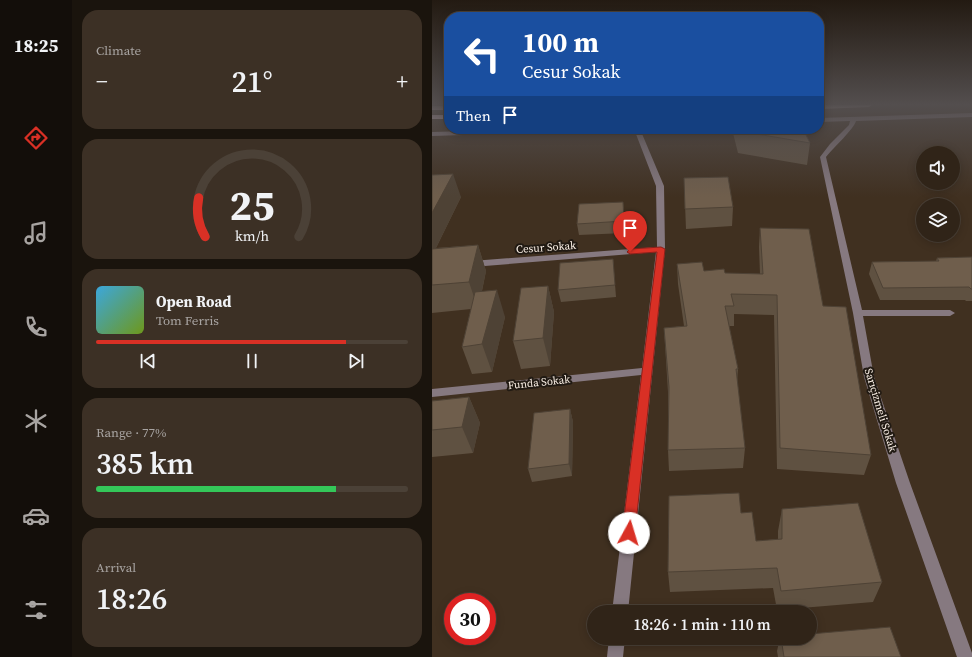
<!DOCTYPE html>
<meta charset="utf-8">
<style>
body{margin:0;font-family:"Source Serif 4",serif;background:#3c3025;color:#f1f3f6;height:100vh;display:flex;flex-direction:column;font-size:15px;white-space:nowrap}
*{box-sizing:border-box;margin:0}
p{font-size:13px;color:#a8a4a2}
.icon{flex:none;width:22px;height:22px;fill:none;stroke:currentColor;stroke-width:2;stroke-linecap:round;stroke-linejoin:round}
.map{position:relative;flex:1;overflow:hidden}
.drawer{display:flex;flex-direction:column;gap:10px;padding:10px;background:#1a140d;width:360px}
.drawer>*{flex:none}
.hud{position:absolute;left:12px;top:12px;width:380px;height:122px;border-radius:16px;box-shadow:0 2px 10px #0003,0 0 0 1px #4b4137;background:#1a4fa0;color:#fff;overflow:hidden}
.buttons{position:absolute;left:484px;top:146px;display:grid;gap:8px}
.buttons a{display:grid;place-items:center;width:44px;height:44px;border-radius:50%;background:#302418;box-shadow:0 2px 10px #0003,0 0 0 1px #4b4137;font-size:20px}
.speed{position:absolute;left:12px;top:593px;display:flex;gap:8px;font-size:20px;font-weight:700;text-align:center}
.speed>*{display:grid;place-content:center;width:52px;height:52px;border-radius:50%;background:#302418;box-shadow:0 2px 10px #0003,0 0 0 1px #4b4137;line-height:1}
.speed .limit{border:6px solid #d22;background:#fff;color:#111}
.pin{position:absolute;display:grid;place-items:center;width:34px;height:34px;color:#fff;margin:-41px -17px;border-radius:50% 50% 50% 0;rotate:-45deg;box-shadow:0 0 4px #0007}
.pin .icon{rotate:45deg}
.me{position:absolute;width:44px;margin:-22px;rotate:6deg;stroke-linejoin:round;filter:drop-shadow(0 0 3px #0008)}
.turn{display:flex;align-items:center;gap:14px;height:84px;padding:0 12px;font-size:18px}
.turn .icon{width:52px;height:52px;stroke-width:2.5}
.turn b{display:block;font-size:28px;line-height:34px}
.then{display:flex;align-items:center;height:38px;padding:0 12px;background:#0003;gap:8px;font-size:15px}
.big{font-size:30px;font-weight:600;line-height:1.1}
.drawer .tile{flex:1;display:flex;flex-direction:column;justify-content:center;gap:6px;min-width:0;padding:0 14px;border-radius:16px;background:#3c3025}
.drawer .dial{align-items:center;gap:0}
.dial svg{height:104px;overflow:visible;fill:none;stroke:#4b4137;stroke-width:7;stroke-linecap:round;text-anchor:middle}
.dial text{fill:#f1f3f6;stroke:none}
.song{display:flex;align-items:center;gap:12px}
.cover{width:48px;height:48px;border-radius:6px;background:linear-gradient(135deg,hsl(200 70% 55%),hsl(80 70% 35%))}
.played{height:4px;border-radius:2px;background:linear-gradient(90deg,#d93025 80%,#4b4137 80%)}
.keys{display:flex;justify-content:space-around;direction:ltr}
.heat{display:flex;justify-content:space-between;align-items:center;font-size:22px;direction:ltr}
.charge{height:6px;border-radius:3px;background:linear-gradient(90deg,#34c759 77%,#4b4137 0)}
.trip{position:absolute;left:155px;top:605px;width:230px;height:40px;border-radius:20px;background:#302418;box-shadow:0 2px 10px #0003,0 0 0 1px #4b4137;font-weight:600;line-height:40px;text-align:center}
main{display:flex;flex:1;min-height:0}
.dock{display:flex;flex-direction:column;width:72px;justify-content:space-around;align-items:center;background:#130e0a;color:#a8a4a2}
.dock .icon{width:28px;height:28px}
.dock .current{color:#d93025}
.dock b{font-size:18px;color:#f1f3f6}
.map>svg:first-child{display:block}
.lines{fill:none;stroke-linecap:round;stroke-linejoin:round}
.minor{fill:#867980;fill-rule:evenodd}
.highway{fill:#f9d9e9;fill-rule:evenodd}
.wall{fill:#5f5141}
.shaded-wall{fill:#4e4235}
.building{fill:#6f5e4c;stroke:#4e4235}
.route{fill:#d93025;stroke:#8d1f18}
.labels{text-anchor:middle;stroke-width:4;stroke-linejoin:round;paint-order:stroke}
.street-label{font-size:11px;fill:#fcf1e7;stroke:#211a13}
</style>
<main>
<nav class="dock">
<b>18:25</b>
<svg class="icon current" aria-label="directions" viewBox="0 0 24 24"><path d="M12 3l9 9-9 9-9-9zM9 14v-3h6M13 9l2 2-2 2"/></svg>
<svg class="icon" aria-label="music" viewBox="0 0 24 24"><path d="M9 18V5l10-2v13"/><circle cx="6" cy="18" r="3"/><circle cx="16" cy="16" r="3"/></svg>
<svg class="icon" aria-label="phone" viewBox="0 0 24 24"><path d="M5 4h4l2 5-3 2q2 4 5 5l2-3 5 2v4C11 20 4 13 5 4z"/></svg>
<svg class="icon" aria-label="climate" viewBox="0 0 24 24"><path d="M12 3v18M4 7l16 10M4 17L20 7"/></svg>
<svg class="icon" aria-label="car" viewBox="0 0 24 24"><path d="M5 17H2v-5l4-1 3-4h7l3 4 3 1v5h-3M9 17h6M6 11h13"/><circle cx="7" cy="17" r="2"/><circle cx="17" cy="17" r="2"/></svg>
<svg class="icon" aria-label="filters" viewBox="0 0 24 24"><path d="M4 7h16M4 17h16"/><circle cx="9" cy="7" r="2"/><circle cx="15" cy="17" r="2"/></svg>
</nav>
<section class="drawer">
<div class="tile"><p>Climate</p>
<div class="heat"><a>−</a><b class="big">21°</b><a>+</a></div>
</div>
<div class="tile dial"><svg viewBox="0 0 100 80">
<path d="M14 69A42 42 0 1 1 86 69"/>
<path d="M14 69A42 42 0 0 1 9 39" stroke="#d93025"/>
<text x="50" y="56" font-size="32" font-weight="700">25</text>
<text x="50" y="72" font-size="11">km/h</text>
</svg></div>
<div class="tile">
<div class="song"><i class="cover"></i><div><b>Open Road</b><p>Tom Ferris</p></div></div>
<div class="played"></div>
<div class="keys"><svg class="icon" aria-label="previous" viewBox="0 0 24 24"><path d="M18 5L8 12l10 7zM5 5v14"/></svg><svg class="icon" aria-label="pause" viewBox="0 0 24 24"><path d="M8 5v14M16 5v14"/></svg><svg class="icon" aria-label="next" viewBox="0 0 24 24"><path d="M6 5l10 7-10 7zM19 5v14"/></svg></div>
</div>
<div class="tile"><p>Range · 77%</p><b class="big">385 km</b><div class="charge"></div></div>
<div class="tile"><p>Arrival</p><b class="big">18:26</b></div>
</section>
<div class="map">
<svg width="540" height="657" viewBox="0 0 540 657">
<rect width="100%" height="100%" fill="#403020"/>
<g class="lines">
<!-- minor -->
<g class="minor">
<path d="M540 113V117L424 121C422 129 401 148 394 157L430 310H518L523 313 518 316H431L442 377 478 483 540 653V657H525L464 483 432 377 421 313 388 157 398 144 417 125 418 121 387 122V118Z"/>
<path d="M102 129H162L159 131 0 136V132Z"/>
<path d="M202 129H208L232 186 233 249 196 612H180L209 375 0 397V389L210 368 224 252 40 267 36 264 40 261 225 247 224 186Z"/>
<path d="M177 638H193L191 657H175Z"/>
</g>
<!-- highway -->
<g class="highway">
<path d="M387 105H440L437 107 387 109Z"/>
<rect x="0" y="106" width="17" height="4"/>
<rect x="0" y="115" width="17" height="4"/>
</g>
</g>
<!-- wall -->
<g class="wall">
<path d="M300 129H371L378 143 375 165 306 153Z"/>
<path d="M0 175 29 197 4 248 46 245 54 271 50 291 73 317 60 372 40 374 30 347 39 309 0 313Z"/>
<path d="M252 178 301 207 300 226 254 229Z"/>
<path d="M191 202 193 233 147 235 145 224Z"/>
<path d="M328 228 391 306 439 455 432 475 345 469 342 315 302 314V326H297L306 369 305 381 313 448 311 468 237 471 236 450V392L232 328 252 326 246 284 245 264 272 271 293 273 328 274 327 247Z"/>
<path d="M540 257V301H534L533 300H448L437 274 440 262 504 261 505 258Z"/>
<path d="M181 259 184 297 129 302 126 290Z"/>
<path d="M116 286 122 312 118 366 89 369 81 341Z"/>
<path d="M37 397 48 423 41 453 0 457V401Z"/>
<path d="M138 409 141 422 140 476 100 482 96 469Z"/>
<path d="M350 509 450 582 441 602 345 610 341 588 238 592 236 572 309 513 324 541 346 539V531Z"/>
<path d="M348 638H378L469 657H346L345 651Z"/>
</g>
<!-- shaded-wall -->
<g class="shaded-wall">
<path d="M21 174 29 197 0 256V213Z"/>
<path d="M191 202 192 213 193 233 192 221Z"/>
<path d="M46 245 54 271 46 309 37 282Z"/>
<path d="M116 286 122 312 118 366 111 338Z"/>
<path d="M65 290 73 317 60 372 50 344Z"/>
<path d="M37 397 48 423 41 453 30 427Z"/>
<path d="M138 409 141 422 140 476 137 464Z"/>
</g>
<!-- building -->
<g class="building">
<path d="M306 129H371L378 143 307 131Z"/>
<path d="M21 174 0 213V175Z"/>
<path d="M296 177 301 207 253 209 252 178Z"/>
<path d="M191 202 192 221 145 224 147 204Z"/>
<path d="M328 228 377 229 391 306 414 307 439 455 348 448 345 295 299 294 302 306H293L306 369H304L313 448 236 450 237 387 232 328 255 326 245 264 270 262 272 271 292 269 293 273 331 274Z"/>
<path d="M46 245 37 282 0 285V249Z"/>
<path d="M540 257V289H539L537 287 451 288 440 262 507 261 505 258Z"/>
<path d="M181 259 183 285 126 290 128 263Z"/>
<path d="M116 286 111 338 81 341 89 288Z"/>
<path d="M65 290 50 344 30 347 43 292Z"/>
<path d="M37 397 30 427 0 430V401Z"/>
<path d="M138 409 137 464 96 469 102 413Z"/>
<path d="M307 493 309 513 320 512 324 541 350 539V509L426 503 450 582 349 591 345 568 236 572 237 496Z"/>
<path d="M458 627 469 657H352L349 638H378V634Z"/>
</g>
<!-- sky -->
<linearGradient id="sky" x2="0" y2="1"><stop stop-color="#231a12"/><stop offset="0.53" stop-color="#534e4e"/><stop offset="1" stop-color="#534e4e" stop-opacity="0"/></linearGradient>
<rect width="540" height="197" fill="url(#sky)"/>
<!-- route -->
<path class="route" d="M229 247 233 249 203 533 201 537 197 539 192 537 190 533 225 252 198 254 195 252 198 249Z"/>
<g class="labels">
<!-- street labels -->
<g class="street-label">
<text transform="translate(114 247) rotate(-4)" y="4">Cesur Sokak</text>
<text transform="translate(107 382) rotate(-6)" y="4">Funda Sokak</text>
<text transform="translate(449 410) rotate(73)" y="4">Sarıçizmeli Sokak</text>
</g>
</g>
</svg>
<div class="buttons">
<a><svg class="icon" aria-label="sound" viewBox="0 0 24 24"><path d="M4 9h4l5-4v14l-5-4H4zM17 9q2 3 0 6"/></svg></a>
<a><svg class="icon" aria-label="layers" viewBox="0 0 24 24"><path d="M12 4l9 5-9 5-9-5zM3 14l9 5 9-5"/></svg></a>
</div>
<div class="speed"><div class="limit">30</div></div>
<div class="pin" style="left:198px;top:252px;background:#d93025"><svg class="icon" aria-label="arrive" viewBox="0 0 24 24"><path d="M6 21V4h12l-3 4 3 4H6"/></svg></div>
<svg class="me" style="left:197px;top:533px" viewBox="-20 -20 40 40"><circle r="19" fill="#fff"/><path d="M0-13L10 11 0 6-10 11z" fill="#d93025"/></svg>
<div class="trip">18:26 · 1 min · 110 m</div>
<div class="hud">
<div class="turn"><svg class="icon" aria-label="left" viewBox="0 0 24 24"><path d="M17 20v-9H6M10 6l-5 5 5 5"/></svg><div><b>100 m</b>Cesur Sokak</div></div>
<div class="then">Then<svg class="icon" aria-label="arrive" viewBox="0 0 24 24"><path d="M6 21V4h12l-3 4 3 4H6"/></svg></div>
</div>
</div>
</main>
